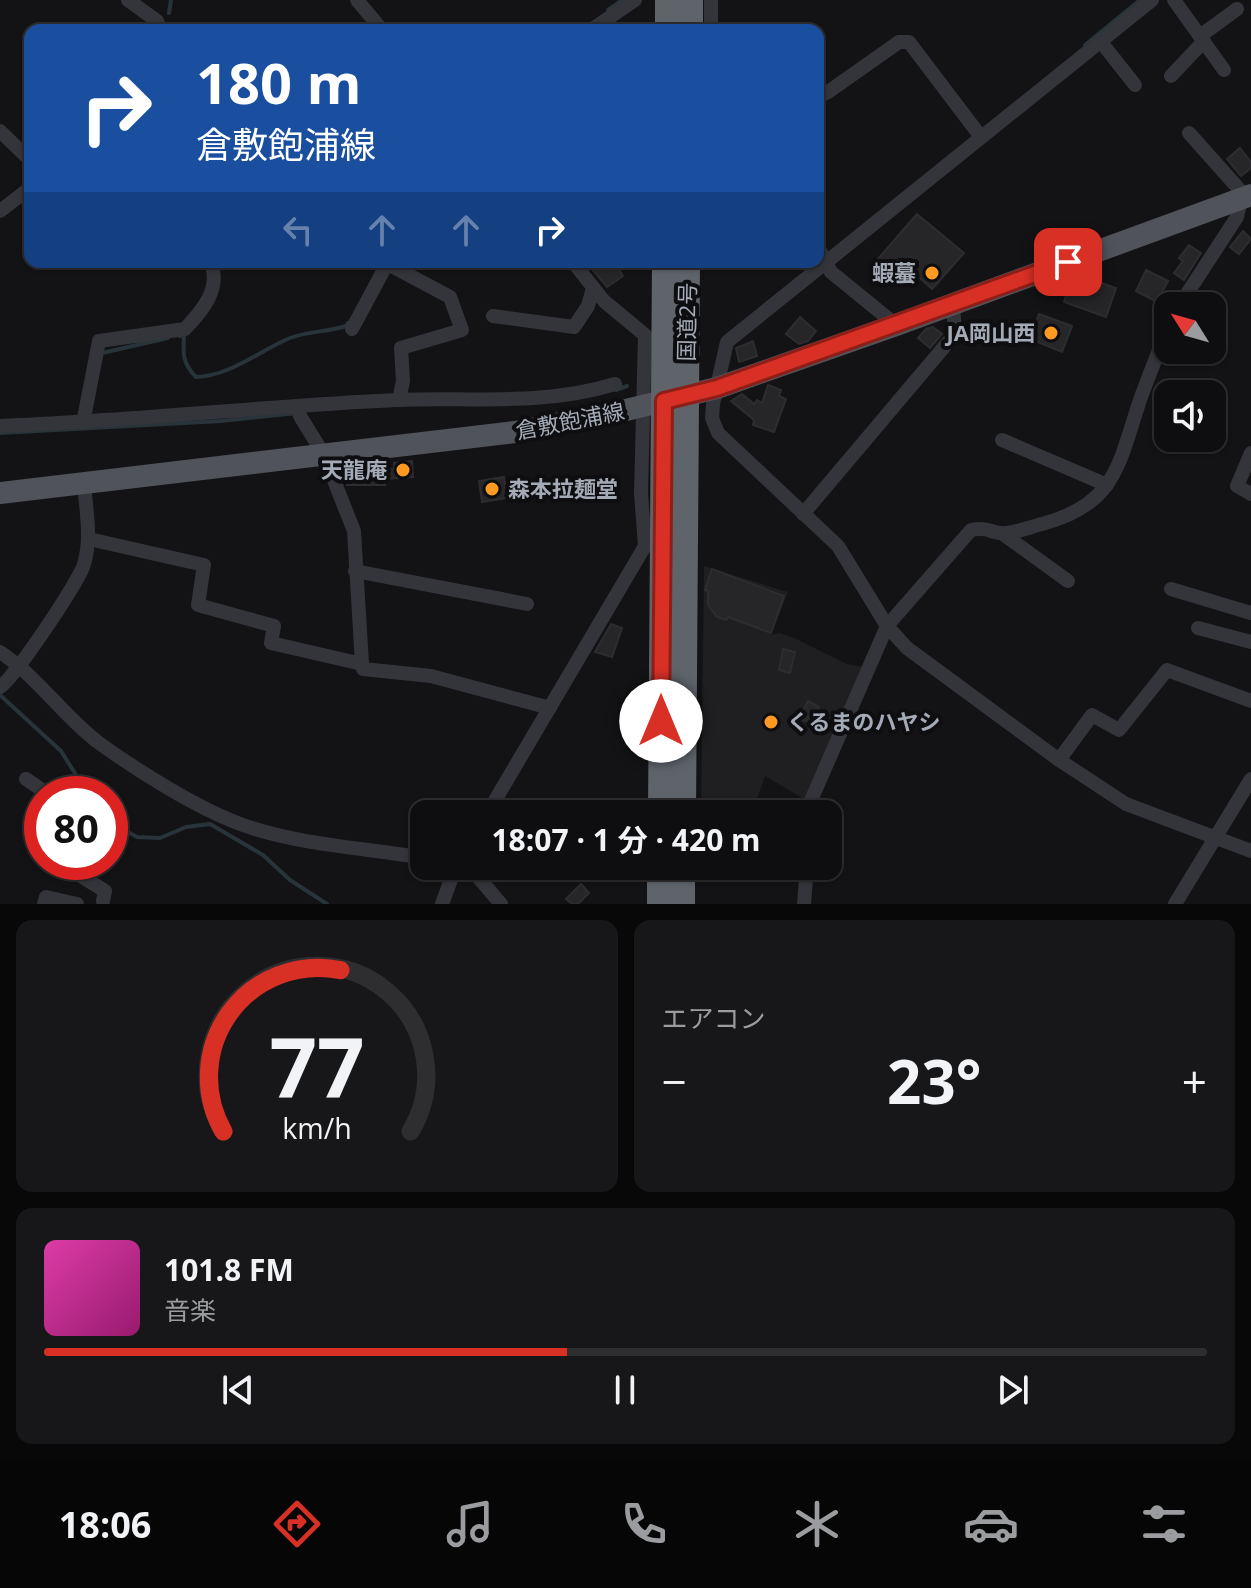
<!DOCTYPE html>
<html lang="ja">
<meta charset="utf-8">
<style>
body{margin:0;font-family:"Open Sans","Noto Sans JP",sans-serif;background:#171719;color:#f1f3f6;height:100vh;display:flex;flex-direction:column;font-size:30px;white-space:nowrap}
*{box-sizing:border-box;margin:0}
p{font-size:26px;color:#9b9c9f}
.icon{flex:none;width:44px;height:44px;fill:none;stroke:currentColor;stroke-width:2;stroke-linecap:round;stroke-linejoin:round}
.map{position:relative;height:904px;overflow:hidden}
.sheet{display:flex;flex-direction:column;gap:16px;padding:16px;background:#080809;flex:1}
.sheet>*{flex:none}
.banner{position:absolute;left:24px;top:24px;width:800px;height:244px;border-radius:16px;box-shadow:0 2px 6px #0004,0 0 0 2px #2e2e30;background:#1a4fa0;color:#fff;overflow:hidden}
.needle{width:52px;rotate:307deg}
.fabs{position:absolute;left:1154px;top:292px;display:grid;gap:16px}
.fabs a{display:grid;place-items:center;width:72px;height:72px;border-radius:16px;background:#0e0e10;box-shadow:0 2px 6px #0004,0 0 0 2px #2e2e30;font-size:40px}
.speed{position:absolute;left:24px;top:776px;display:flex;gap:16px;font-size:40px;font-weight:700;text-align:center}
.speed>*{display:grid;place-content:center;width:104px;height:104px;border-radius:50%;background:#0e0e10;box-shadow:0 2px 6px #0004,0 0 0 2px #2e2e30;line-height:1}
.speed .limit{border:12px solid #d22;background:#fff;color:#111}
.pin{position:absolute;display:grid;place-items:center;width:68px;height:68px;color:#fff;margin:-34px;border-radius:16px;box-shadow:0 4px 12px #0006}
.me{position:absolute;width:88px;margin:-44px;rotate:0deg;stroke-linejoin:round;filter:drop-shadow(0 0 6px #0008)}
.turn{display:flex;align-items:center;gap:28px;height:168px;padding:0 40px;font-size:36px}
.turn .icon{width:104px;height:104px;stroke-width:2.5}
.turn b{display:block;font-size:56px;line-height:68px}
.lanes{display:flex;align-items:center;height:76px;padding:0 40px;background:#0003;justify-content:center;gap:40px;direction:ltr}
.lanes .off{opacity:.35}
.big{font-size:60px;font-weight:700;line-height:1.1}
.sheet .tile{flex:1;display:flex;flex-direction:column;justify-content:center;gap:12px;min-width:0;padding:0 28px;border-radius:16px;background:#171719}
.sheet .dial{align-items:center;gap:0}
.dial svg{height:208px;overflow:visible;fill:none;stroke:#2e2e30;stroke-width:7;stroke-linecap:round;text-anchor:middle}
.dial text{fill:#f1f3f6;stroke:none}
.song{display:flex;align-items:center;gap:24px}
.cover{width:96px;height:96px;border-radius:12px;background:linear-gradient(135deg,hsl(320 70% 55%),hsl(320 70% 35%))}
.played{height:8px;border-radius:4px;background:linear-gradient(90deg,#d93025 45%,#2e2e30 45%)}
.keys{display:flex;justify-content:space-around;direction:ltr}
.heat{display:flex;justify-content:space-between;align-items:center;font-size:44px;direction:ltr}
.sheet .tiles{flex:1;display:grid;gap:16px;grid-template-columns:1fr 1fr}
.tile:last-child{grid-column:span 2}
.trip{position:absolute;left:410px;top:800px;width:432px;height:80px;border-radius:16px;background:#0e0e10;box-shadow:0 2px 6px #0004,0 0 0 2px #2e2e30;font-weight:700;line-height:80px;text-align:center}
.tabs{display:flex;height:128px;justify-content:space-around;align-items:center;background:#060606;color:#9b9c9f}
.tabs .icon{width:56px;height:56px}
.tabs .on{color:#d93025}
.tabs b{font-size:36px;color:#f1f3f6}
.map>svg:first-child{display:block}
.built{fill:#1f1f22}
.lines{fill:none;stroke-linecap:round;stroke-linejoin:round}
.stream{stroke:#283439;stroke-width:4}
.building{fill:#262629;stroke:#2d2d31;stroke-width:2}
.street{stroke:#34353a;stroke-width:14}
.primary{stroke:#505359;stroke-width:22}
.highway{stroke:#5f646b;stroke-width:26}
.route-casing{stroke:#8d1f18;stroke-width:20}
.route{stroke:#d93025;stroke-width:14}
.poi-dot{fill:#fe9a22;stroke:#0e0e10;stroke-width:3}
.labels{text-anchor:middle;stroke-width:8;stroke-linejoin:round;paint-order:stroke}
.poi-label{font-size:22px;font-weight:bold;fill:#a4abb6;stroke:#0e0e10;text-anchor:end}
.street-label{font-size:22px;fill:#a4abb6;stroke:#0e0e10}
</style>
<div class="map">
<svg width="1251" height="904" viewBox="0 0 1251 904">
<rect width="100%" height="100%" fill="#131315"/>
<!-- built -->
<path class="built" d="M704 566 788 592 771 635 779 633 794 638 847 664 864 667 804 799 765 776 752 814H701Z"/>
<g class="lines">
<!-- stream -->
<g class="stream">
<path d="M608 10 622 0"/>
<path d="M169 13 171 0"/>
<path d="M225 30 230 25 237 30"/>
<path d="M1085 45 1140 0"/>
<path d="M180 336 184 335C183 353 182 363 196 377 230 376 259 351 290 338 308 331 328 332 346 326L348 323"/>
<path d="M102 353 168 338"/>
<path d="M616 390 627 386"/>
<path d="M0 433 221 421 297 413"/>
<path d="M1 696 61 751 88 794"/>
<path d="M110 822 137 837 160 838 186 827 210 824 263 855 290 880 327 904"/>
</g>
</g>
<!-- building -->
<g class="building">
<path d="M1240 148 1251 162V168L1241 176 1227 159Z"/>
<path d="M917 214 964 253 932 289 907 266 897 278 877 260Z"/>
<path d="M1243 231 1251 239 1239 254 1230 247Z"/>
<path d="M1189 245 1201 253 1184 280 1174 273 1183 261 1179 258Z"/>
<path d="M586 262H631L619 270 623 276 607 287Z"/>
<path d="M1146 270 1168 281 1157 302 1136 291Z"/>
<path d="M1076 274 1116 288 1106 317 1064 302 1073 275Z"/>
<path d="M1039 314 1072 326 1062 352 1030 339Z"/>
<path d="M800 317 816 331 808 341 799 344 786 334Z"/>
<path d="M933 327 942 334 930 348 918 338 926 329Z"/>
<path d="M753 341 757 356 739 362 736 348Z"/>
<path d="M768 385 781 390 779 396 786 399 774 432 753 425 754 420 731 401 742 394 754 404 757 400 762 403Z"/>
<path d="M412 461 413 477 385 479V485H347L346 483V466L358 465V469H394V463Z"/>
<path d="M504 477 507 498 482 502 479 481Z"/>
<path d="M712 569 784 596 771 633 728 617 726 620 717 617 708 605V591L705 590Z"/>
<path d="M611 624 622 628 612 657 595 652Z"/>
<path d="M783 649 795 652 790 673 779 670Z"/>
<path d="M808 701 819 707 810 723 799 718Z"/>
<path d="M581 884 589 893 578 904H572L566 899Z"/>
</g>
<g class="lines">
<!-- street -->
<g class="street">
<path d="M128 0 157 21 160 30"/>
<path d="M357 0 382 30"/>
<path d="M1152 0 727 342 713 404 712 418 718 433 838 546 887 626 907 648 1059 760 1126 804 1251 851"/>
<path d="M1174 0 1224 70"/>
<path d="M591 30 635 0"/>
<path d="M711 30V0"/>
<path d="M1200 36 1237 9"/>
<path d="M1101 42 1135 85"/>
<path d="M1171 76 1204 41"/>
<path d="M818 97 828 92 899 42H909L981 137"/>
<path d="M0 131 30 160"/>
<path d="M1189 133 1246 197"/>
<path d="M0 211 30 188"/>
<path d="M818 247 831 272 896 325"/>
<path d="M388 264 450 297 462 330 401 348 403 381 399 400"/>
<path d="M1179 306 1237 217 1241 199"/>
<path d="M493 316 574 327 588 306 593 288"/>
<path d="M352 329 388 262"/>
<path d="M297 406 300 416 324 455 354 531 362 664"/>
<path d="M83 423 99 341 185 329C203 310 221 289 211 262"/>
<path d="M0 426C132 421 264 406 396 400 469 397 544 406 615 384"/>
<path d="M1002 440 1107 485"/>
<path d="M1251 453 1237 486 1251 494"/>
<path d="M803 514 955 334 953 304"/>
<path d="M1003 534 1068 581"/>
<path d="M89 539 204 565 198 605 274 626 271 643 362 664 363 669 431 676 550 708"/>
<path d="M355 571 527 604"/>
<path d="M1171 589 1251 613"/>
<path d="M1198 628 1251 642"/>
<path d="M0 652C38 677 63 716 99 743 138 771 198 809 243 825 298 845 366 848 424 858"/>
<path d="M0 687C13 680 80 580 84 564 92 538 86 510 84 483"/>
<path d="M1059 760 1092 715 1119 730 1167 670 1251 701"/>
<path d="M26 779 48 794"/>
<path d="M487 814 645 546 641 493 645 335 604 301 573 262"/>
<path d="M808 814 809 805 887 626 971 530C989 526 993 535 1006 533 1018 532 1030 527 1042 524 1118 504 1119 461 1141 397 1150 373 1159 350 1168 327"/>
<path d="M72 862 81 876 105 891 103 901"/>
<path d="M462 866 478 877 501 904"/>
<path d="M44 904 46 897 77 904"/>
<path d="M442 904 456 866"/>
<path d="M804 904 807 866"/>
<path d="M1175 904 1251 779"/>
</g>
<!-- primary -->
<path class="primary" d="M0 493 515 432 622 411 717 388 896 325 1251 195"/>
<!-- highway -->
<g class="highway">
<path d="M668 30V0"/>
<path d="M690 30V0"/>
<path d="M661 814 665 262"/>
<path d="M683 814 687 262"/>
<path d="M660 904V866"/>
<path d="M682 904V866"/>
</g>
</g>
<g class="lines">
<defs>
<path id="route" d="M661 721 664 401 717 388 1068 262"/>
</defs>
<!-- route casing -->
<use href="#route" class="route-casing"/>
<!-- route -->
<use href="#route" class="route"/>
</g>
<!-- markers -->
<g class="poi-dot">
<circle cx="932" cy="273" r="8"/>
<circle cx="1051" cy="333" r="8"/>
<circle cx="403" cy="470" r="8"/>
<circle cx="492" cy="489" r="8"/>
<circle cx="771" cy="722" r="8"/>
</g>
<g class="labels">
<!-- poi labels -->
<g class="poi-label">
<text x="916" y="281">蝦蟇</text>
<text x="1035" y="341">JA岡山西</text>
<text x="387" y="478">天龍庵</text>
<text x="508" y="497" text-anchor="start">森本拉麺堂</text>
<text x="787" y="730" text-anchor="start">くるまのハヤシ</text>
</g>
<!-- street labels -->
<g class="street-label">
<text transform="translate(687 322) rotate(-89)" y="8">国道2号</text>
<text transform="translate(570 421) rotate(-11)" y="8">倉敷飽浦線</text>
</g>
</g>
</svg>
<div class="fabs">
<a><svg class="needle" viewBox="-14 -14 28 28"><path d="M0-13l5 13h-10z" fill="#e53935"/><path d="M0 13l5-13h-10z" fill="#9b9c9f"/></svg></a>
<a><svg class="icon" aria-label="sound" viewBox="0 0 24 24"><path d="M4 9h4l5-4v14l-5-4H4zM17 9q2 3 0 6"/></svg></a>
</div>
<div class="speed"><div class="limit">80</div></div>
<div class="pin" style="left:1068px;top:262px;background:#d93025"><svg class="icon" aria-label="arrive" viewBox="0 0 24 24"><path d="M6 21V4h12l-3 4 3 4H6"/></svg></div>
<svg class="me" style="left:661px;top:721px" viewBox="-20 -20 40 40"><circle r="19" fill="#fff"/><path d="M0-13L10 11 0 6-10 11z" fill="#d93025"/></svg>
<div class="trip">18:07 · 1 分 · 420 m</div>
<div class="banner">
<div class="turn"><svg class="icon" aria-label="right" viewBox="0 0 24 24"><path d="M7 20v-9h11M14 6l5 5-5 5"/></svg><div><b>180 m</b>倉敷飽浦線</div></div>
<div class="lanes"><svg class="icon off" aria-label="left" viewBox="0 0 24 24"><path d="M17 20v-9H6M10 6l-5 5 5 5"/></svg><svg class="icon off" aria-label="ahead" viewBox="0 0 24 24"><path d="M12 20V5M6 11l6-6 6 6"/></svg><svg class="icon off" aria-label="ahead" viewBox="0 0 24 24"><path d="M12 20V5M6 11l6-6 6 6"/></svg><svg class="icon" aria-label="right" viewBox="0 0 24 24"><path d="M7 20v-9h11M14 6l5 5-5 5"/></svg></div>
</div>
</div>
<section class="sheet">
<div class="tiles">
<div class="tile dial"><svg viewBox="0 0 100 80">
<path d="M14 69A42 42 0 1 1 86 69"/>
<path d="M14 69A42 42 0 0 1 59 7" stroke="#d93025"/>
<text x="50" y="56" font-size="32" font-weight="700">77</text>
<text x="50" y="72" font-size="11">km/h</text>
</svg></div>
<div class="tile"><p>エアコン</p>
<div class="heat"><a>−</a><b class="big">23°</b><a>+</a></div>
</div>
<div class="tile">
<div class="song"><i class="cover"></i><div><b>101.8 FM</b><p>音楽</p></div></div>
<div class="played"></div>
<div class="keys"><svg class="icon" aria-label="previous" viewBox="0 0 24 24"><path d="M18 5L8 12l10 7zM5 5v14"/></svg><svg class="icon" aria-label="pause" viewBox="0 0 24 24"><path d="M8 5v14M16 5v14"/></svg><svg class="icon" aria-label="next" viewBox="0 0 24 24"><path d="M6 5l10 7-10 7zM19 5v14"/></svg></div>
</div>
</div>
</section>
<nav class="tabs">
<b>18:06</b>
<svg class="icon on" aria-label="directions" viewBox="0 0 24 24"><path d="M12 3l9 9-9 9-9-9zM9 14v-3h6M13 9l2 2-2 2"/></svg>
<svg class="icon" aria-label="music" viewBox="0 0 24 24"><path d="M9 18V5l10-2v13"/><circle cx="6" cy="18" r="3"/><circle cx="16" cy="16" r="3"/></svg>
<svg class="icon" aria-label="phone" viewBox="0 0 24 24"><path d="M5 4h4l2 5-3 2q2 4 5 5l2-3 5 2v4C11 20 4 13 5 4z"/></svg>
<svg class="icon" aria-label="climate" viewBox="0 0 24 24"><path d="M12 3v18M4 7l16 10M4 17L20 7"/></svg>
<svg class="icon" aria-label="car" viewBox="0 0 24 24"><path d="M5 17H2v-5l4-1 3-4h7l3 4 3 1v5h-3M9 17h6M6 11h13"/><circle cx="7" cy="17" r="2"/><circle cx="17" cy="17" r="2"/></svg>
<svg class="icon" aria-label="filters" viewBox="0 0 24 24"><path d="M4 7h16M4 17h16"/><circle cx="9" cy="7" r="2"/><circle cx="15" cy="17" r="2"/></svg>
</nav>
